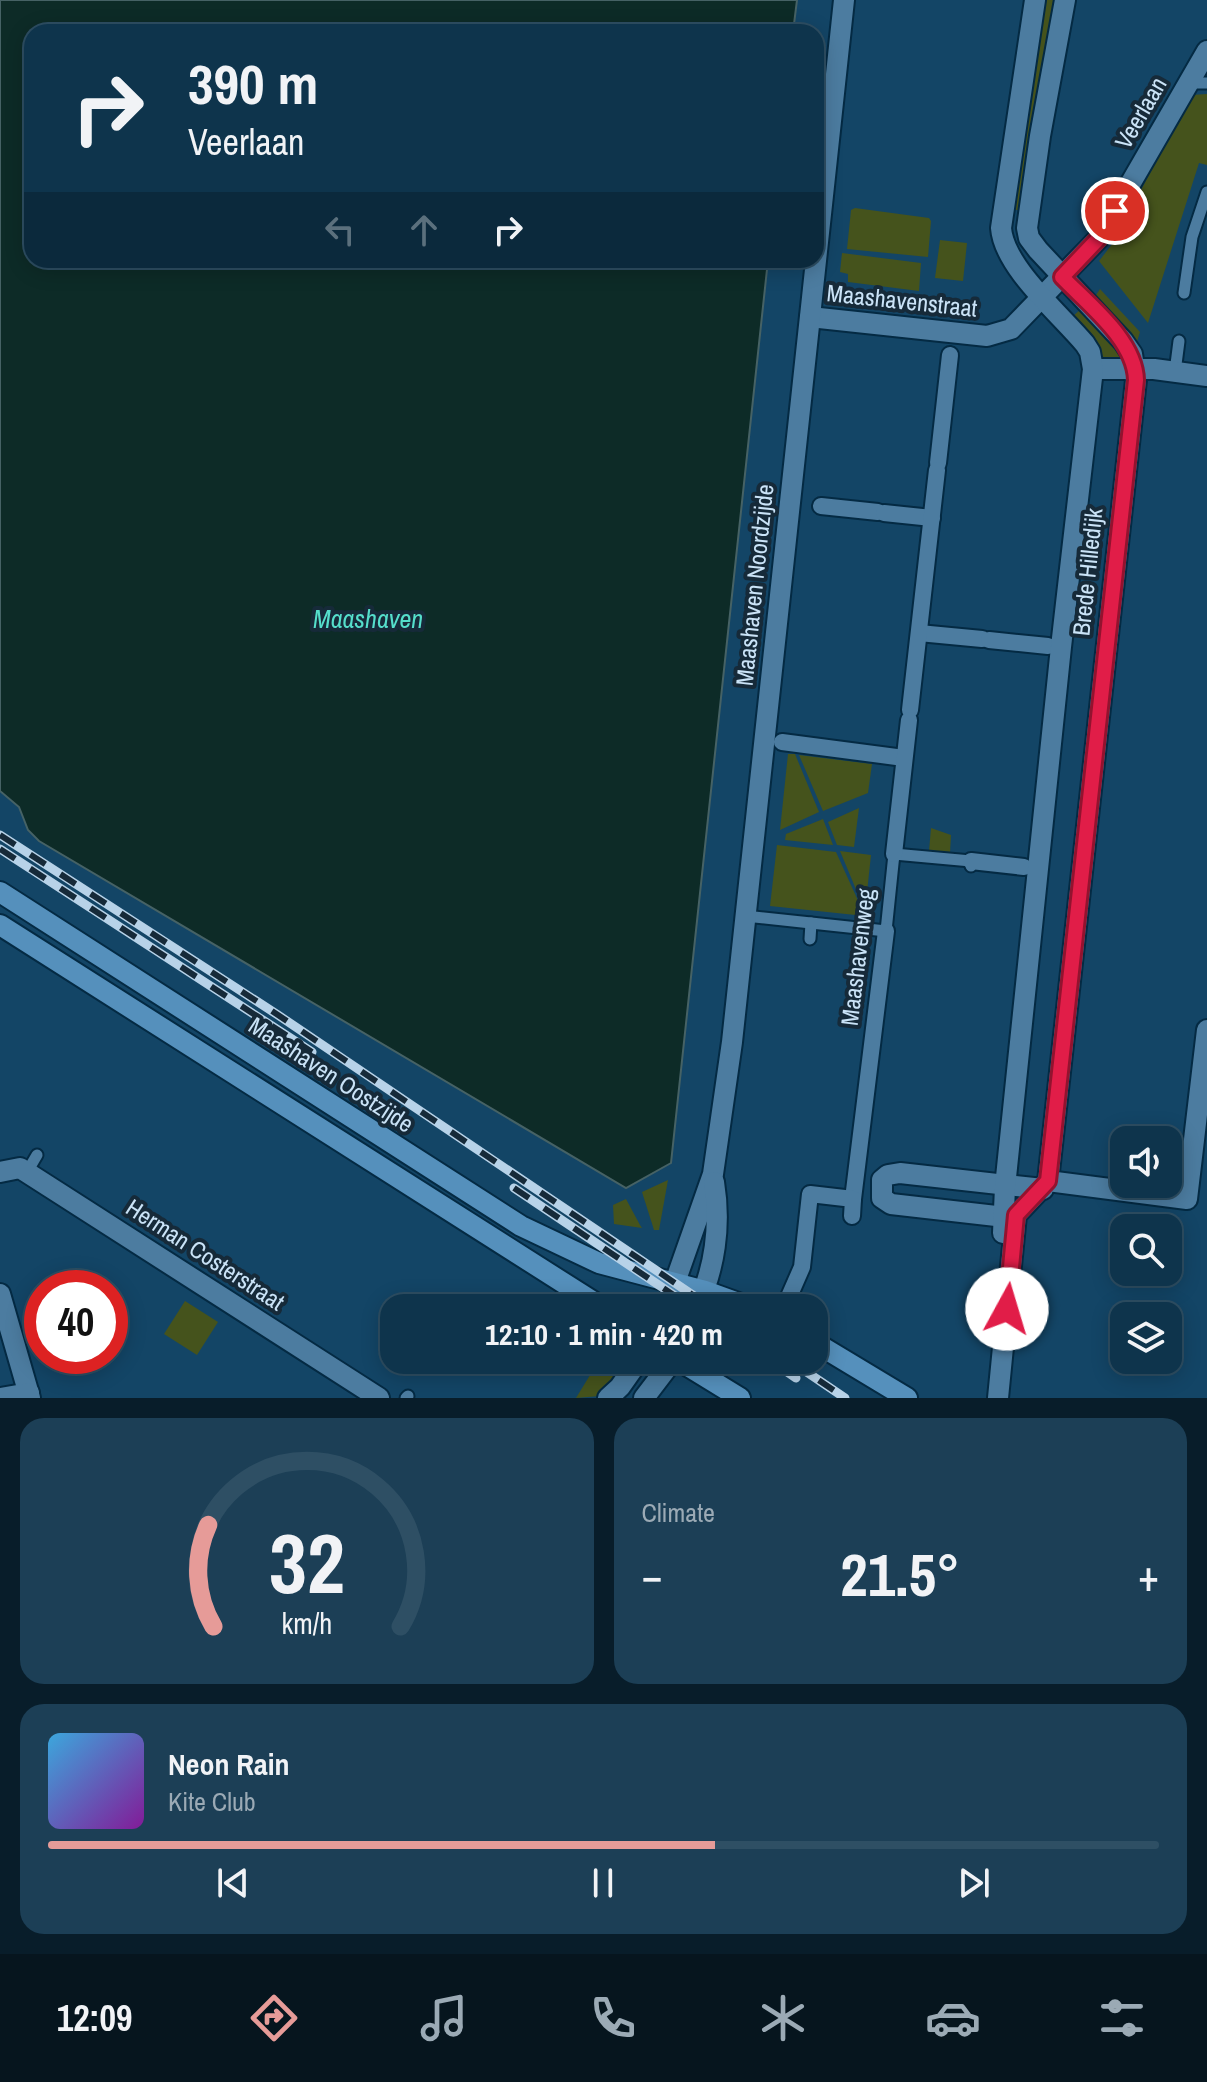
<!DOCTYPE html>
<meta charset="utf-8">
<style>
body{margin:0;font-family:"Archivo Narrow",sans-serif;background:#1c3f56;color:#f1f3f6;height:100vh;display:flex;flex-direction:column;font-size:30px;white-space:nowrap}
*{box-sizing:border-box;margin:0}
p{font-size:26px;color:#9baab5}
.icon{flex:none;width:44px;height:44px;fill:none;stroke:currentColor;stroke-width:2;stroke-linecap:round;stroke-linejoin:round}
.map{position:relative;height:1398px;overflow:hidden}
.side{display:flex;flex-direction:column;gap:20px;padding:20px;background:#081d2a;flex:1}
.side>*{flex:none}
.guide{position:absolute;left:24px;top:24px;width:800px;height:244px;border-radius:24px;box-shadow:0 4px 20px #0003,0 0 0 2px #2e4f64;background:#0e344c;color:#f1f3f6;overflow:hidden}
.fabs{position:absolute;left:1110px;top:1126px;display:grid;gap:16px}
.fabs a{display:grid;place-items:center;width:72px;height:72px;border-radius:16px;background:#0e344c;box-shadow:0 4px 20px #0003,0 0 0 2px #2e4f64;font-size:40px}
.speed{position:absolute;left:24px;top:1270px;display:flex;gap:16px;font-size:40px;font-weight:700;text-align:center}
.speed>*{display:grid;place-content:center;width:104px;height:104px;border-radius:50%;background:#0e344c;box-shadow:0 4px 20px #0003,0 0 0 2px #2e4f64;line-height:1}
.speed .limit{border:12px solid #d22;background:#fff;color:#111}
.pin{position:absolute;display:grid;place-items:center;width:68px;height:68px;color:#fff;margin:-34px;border:4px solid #fff;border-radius:50%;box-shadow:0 2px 8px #0007}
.me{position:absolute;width:88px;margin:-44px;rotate:6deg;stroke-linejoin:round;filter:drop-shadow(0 0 6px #0008)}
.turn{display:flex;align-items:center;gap:28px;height:168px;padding:0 32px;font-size:36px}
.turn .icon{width:104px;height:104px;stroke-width:2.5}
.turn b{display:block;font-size:56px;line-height:68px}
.lanes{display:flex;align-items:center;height:76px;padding:0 32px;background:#0003;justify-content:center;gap:40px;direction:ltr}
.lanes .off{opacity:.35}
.big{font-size:60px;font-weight:700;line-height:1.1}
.side .card{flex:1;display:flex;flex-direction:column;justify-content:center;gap:12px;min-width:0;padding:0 28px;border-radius:24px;background:#1c3f56}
.side .dial{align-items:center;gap:0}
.dial svg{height:208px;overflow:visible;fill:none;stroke:#2e4f64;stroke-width:7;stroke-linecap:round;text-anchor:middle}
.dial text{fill:#f1f3f6;stroke:none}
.song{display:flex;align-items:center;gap:24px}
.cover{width:96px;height:96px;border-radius:12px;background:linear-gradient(135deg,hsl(200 70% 55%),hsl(290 70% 35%))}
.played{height:8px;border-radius:4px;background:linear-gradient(90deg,#e69b98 60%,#2e4f64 60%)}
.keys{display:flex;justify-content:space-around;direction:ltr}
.heat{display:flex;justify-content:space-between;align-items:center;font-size:44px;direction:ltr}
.side .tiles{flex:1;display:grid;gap:20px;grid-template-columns:1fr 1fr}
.card:last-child{grid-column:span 2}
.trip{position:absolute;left:380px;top:1294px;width:448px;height:80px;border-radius:24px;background:#0e344c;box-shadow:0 4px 20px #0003,0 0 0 2px #2e4f64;font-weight:700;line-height:80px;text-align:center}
.tab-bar{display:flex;height:128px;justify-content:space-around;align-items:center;background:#06151e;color:#9baab5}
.tab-bar .icon{width:56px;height:56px}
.tab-bar .on{color:#e69b98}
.tab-bar b{font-size:36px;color:#f1f3f6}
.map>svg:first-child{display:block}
.green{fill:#45531c}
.water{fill:#0d2b27;stroke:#466265;stroke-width:2}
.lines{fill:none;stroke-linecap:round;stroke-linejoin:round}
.service-casing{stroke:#042a43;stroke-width:15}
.pedestrian-casing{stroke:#042a43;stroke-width:20}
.minor-casing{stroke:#042a43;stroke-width:24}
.tertiary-casing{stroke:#042a43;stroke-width:24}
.secondary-casing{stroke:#042a43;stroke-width:24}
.service{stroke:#4c7ca0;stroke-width:11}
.pedestrian{stroke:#4c7ca0;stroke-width:16}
.minor{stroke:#4c7ca0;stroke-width:20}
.tertiary{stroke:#4c7ca0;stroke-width:20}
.secondary{stroke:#5590bc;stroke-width:20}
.rail-casing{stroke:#b7d2e8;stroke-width:9}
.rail{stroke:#162a39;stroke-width:6;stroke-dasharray:18;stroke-linecap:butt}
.route-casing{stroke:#92132f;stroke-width:20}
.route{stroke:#e11d48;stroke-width:14}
.labels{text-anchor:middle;stroke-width:8;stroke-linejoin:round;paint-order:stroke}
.street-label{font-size:24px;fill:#cae3f7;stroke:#162a39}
.water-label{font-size:26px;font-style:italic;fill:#55decb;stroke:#162a39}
</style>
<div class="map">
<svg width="1207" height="1398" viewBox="0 0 1207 1398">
<rect width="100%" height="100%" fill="#134566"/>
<!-- green -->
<g class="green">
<path d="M1041 0H1059L1022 211 1011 209Z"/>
<path d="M1207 94V165L1199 163 1148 323 1099 261 1113 243 1191 95Z"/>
<path d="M855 208 929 218 931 221 928 257 847 249 851 210Z"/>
<path d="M940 240 967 243 963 281 935 278Z"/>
<path d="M842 253 921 263 919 291 848 282V274L840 272Z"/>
<path d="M1100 289 1140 332 1136 345 1094 298Z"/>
<path d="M1081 309 1108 334 1125 358 1115 362 1101 356 1072 317Z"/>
<path d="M788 754H795L819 812 780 830Z"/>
<path d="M799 755 872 764 868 793 823 811Z"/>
<path d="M859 808 854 847 837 845 828 822Z"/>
<path d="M823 819 833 845 785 840 786 834Z"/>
<path d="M931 828 951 835 950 853 929 851Z"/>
<path d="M777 845 836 852 865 916 770 906Z"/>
<path d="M840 851 871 855 865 911Z"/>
<path d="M668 1180 659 1230H654L642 1192Z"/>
<path d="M626 1199 640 1225 642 1228 614 1224 613 1205Z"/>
<path d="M185 1301 218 1322 197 1355 164 1334Z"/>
<path d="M598 1362 619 1375 600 1396 576 1398Z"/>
</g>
<!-- water -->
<path class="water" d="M0 0H797L793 32H32V260H768L671 1163 626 1188 39 841 28 830 19 807 0 791Z"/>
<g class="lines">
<defs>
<g id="service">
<path d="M1188 83H1207"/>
<path d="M1184 293 1192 237 1207 192"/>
<path d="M1175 372 1179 341"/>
<path d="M745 916 811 923 810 939"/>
<path d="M811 923 886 931 894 854 971 861V866"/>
<path d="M27 1172 37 1155"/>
<path d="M406 1398 408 1396"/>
</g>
<g id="pedestrian">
<path d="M938 463 950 355"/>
<path d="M821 506 878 512"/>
<path d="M884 513 932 518"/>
<path d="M919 633 982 639"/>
<path d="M989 640 1048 646"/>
<path d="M910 710 937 470"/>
<path d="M782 742 904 758"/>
<path d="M894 854 909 720"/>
<path d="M971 861 1024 867"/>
<path d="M853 1199 886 931"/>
<path d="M788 1299 802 1267 810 1194 853 1199 852 1216"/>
</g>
<g id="minor">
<path d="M810 317 987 336 1011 329 1099 238 1207 51"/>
<path d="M1093 369H1154L1207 376"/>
<path d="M0 1172 20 1168 379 1398"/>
<path d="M1048 1181 1187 1199 1207 1030"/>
<path d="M1005 1217 891 1204 882 1198V1180L888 1175 900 1173 1043 1189"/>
<path d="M0 1294 30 1398"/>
<path d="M666 1308 713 1174 732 1042 844 0"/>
<path d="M696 1308C715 1270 721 1225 714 1182"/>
<path d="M1 1398 29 1393"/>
<path d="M608 1398 620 1387 639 1360"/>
<path d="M644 1398 673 1360"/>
</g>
<g id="tertiary">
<path d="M1003 1233 1005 1187 1061 647 1093 369 1090 352 1085 344C1059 313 1004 267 1001 228L1035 0"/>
<path d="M998 1398 1016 1215 1048 1181 1136 380 1132 354 1123 341 1038 250 1029 238 1027 228 1040 136 1065 0"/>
</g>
<g id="secondary">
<path d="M0 892 521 1226 599 1263 705 1291 752 1308"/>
<path d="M0 925 603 1308"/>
<path d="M814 1342 907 1398"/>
<path d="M678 1360 740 1398"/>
</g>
</defs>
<!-- service casing -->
<use href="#service" class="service-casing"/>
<!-- pedestrian casing -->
<use href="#pedestrian" class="pedestrian-casing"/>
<!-- minor casing -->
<use href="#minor" class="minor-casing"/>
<!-- tertiary casing -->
<use href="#tertiary" class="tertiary-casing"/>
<!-- secondary casing -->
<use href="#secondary" class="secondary-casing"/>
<!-- service -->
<use href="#service" class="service"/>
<!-- pedestrian -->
<use href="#pedestrian" class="pedestrian"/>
<!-- minor -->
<use href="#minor" class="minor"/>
<!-- tertiary -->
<use href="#tertiary" class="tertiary"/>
<!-- secondary -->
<use href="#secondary" class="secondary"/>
<defs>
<g id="rail">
<path d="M0 835 278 1015 712 1308"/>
<path d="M0 849 312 1052"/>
<path d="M514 1188 690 1306"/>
<path d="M770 1360 796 1378"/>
<path d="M789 1360 845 1398"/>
</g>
</defs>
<!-- rail casing -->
<use href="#rail" class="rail-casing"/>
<!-- rail -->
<use href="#rail" class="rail"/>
</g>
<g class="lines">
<defs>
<path id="route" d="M1007 1309 1016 1215 1048 1181 1136 380C1135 340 1089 305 1062 277L1099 238 1115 211"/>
</defs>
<!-- route casing -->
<use href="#route" class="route-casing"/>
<!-- route -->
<use href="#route" class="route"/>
</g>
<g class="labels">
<!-- street labels -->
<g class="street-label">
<text transform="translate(1141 113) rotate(-60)" y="8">Veerlaan</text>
<text transform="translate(902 301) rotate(6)" y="8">Maashavenstraat</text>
<text transform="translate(1088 572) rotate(-84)" y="8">Brede Hilledijk</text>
<text transform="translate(755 585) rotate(-84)" y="8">Maashaven Noordzijde</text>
<text transform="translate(858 957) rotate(-83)" y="8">Maashavenweg</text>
<text transform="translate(331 1075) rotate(33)" y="8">Maashaven Oostzijde</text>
<text transform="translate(205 1255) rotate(33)" y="8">Herman Costerstraat</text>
</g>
<!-- water labels -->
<g class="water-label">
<text x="368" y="628">Maashaven</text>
</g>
</g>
</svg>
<div class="fabs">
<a><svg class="icon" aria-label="sound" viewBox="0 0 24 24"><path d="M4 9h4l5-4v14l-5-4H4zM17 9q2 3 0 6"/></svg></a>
<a><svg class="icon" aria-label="search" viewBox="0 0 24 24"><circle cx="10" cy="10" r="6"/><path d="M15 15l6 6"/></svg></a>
<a><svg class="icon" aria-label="layers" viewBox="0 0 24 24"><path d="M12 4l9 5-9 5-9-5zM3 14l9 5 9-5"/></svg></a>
</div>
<div class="speed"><div class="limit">40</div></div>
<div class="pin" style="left:1115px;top:211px;background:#d93025"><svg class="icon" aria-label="arrive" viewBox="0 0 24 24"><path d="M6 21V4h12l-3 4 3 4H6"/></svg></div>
<svg class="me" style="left:1007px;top:1309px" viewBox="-20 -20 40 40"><circle r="19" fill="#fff"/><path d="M0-13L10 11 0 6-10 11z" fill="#e11d48"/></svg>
<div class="trip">12:10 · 1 min · 420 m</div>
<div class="guide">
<div class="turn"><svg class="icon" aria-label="right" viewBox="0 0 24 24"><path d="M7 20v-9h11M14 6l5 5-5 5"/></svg><div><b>390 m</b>Veerlaan</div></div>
<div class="lanes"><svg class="icon off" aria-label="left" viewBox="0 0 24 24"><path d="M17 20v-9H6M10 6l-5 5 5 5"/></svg><svg class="icon off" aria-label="ahead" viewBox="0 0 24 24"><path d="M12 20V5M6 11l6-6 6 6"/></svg><svg class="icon" aria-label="right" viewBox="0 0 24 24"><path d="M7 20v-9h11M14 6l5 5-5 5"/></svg></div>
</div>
</div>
<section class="side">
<div class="tiles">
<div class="card dial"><svg viewBox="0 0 100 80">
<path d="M14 69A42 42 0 1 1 86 69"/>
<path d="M14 69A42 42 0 0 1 12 30" stroke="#e69b98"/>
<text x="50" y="56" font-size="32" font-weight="700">32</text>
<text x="50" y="72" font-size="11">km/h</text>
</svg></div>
<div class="card"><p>Climate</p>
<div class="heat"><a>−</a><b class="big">21.5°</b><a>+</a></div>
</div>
<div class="card">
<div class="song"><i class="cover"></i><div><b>Neon Rain</b><p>Kite Club</p></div></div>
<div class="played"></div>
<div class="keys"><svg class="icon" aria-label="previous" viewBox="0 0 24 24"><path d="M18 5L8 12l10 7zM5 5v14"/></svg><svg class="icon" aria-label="pause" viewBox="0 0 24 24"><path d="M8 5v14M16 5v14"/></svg><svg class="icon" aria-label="next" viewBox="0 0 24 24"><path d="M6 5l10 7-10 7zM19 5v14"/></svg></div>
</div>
</div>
</section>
<nav class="tab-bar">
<b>12:09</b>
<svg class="icon on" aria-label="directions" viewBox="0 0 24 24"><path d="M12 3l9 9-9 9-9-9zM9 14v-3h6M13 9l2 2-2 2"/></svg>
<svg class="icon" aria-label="music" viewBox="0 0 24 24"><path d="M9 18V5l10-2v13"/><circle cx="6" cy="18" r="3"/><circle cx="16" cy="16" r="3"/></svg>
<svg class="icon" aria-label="phone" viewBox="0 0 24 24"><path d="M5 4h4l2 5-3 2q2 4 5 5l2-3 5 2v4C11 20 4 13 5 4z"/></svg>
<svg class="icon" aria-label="climate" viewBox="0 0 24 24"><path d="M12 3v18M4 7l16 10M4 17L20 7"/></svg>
<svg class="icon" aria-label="car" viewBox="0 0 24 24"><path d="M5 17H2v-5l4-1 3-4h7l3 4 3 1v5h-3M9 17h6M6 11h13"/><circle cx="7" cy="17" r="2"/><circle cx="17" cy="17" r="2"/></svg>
<svg class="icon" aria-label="filters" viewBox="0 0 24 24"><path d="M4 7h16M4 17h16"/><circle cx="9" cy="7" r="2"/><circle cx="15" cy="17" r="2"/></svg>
</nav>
